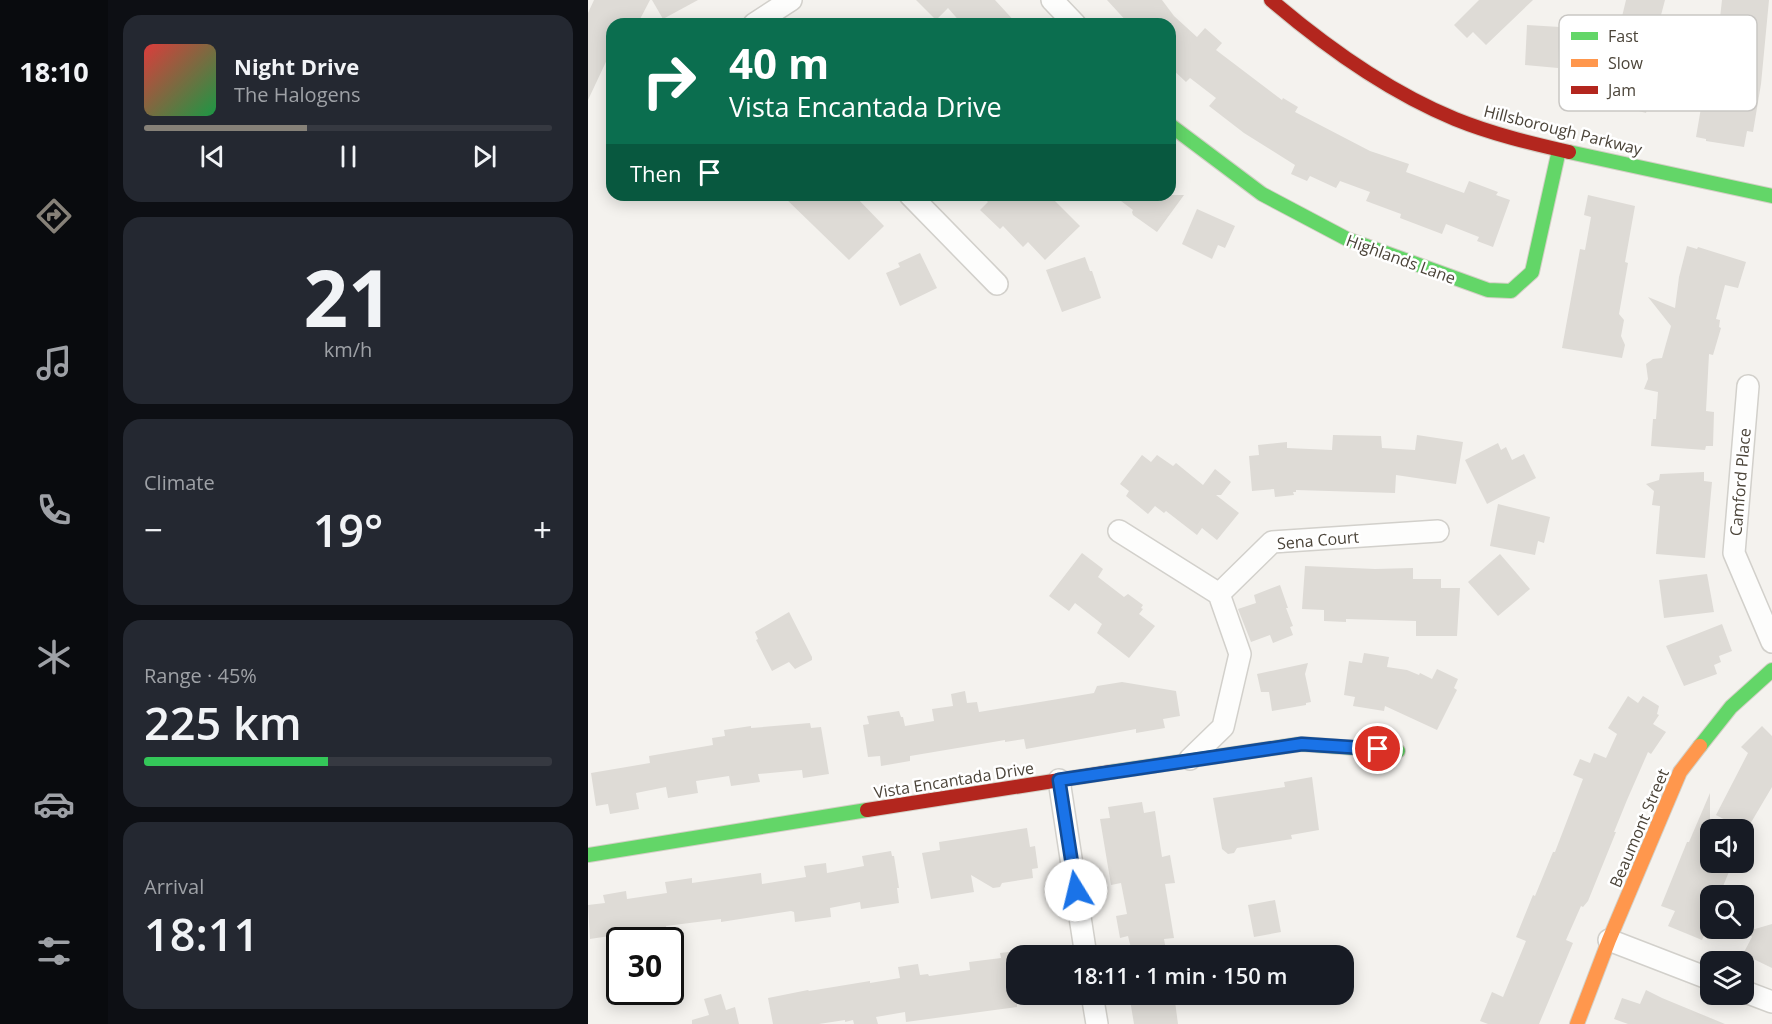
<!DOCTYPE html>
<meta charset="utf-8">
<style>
body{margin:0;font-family:"Open Sans",sans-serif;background:#242831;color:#f1f3f6;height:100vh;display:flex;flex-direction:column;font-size:22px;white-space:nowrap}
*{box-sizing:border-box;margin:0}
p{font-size:20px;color:#9ea1a6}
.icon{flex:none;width:33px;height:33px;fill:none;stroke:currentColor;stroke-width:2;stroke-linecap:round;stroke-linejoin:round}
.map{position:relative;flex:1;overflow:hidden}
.panel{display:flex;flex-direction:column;gap:15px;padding:15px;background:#0d0f14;width:480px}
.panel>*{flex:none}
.banner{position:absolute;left:18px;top:18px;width:570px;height:183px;border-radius:18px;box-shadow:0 3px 15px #0003;background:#0b6e4f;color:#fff;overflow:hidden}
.fabs{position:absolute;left:1112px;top:819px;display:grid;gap:12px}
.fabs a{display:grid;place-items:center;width:54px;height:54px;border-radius:12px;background:#171b24;box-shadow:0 3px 15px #0003;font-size:30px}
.speed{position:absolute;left:18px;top:927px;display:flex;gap:12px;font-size:30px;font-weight:700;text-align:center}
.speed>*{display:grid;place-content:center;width:78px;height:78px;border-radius:50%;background:#171b24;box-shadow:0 3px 15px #0003;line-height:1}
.speed .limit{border:3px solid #111;border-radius:9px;background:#fff;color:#111}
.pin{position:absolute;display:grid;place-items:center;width:51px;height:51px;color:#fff;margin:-26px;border:3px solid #fff;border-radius:50%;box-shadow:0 2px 6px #0007}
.me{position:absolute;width:66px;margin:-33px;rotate:351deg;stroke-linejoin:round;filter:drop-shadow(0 0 4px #0008)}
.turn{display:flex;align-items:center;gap:21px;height:126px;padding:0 24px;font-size:27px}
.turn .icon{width:78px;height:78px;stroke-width:2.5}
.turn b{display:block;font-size:42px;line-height:51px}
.then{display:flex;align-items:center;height:57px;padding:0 24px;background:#0003;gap:12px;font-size:22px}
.big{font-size:45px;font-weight:600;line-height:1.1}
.panel .widget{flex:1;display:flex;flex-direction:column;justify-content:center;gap:9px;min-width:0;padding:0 21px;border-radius:18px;background:#242831}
.panel .dial{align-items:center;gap:0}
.dial b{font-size:78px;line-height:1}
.song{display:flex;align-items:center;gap:18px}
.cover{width:72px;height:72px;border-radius:9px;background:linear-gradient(135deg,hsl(0 70% 55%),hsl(140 70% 35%))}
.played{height:6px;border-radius:3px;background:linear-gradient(90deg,#868178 40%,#363941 40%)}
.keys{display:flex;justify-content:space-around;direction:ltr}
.heat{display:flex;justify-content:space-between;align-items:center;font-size:33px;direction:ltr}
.charge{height:9px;border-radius:4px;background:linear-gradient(90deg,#34c759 45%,#363941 0)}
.trip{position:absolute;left:418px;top:945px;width:348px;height:60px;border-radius:18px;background:#171b24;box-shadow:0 3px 15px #0003;font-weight:600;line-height:60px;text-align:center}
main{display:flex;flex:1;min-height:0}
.tab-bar{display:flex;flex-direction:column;width:108px;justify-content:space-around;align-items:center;background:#090b0e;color:#9ea1a6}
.tab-bar .icon{width:42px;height:42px}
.tab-bar .active{color:#868178}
.tab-bar b{font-size:27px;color:#f1f3f6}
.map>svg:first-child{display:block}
.building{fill:#dedbd6}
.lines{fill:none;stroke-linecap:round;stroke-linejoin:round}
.street-casing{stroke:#d2d0cb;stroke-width:24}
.fast-casing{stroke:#d3cfc5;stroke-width:16}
.slow-casing{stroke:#d3cfc5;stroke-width:16}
.jam-casing{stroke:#d3cfc5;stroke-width:16}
.street{stroke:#fdfdfc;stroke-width:21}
.fast{stroke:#63d668;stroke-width:14}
.slow{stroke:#ff974d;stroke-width:14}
.jam{stroke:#b3261e;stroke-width:14}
.route-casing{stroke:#114b97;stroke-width:15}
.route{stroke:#1a73e8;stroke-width:10}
.labels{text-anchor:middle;stroke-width:5;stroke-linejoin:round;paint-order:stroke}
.street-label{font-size:16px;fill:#4b4439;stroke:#fff}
.key{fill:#fff;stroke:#c9c7c4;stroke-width:1.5}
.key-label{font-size:16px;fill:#4b4439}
</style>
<main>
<nav class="tab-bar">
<b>18:10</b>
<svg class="icon active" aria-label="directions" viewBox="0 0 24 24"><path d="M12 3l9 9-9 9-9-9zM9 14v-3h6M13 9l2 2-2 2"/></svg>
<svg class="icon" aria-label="music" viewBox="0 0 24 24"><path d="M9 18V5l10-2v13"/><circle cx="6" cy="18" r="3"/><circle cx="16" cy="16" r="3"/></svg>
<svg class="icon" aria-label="phone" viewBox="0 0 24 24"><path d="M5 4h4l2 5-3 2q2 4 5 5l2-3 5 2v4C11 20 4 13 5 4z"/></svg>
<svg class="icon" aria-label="climate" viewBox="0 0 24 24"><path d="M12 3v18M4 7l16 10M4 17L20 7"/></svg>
<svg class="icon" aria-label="car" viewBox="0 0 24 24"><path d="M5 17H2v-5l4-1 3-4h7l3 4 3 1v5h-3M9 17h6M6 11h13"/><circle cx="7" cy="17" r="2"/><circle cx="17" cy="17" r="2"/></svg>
<svg class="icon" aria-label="filters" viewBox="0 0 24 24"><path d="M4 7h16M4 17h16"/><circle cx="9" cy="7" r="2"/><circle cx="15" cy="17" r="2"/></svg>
</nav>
<section class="panel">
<div class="widget">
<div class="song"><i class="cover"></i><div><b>Night Drive</b><p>The Halogens</p></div></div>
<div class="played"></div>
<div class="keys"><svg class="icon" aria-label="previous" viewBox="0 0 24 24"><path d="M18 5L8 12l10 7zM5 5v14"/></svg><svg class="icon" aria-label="pause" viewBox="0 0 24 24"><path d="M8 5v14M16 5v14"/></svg><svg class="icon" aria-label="next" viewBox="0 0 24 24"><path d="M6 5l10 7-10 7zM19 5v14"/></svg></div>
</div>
<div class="widget dial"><b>21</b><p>km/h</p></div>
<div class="widget"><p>Climate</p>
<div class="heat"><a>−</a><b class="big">19°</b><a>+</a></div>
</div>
<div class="widget"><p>Range · 45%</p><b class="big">225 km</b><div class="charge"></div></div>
<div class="widget"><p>Arrival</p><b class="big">18:11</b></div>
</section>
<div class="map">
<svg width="1184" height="1024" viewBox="0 0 1184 1024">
<rect width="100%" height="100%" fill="#f4f2ee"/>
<!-- building -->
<g class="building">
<path d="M6 0H62L50 23 42 19 40 24H24V49L0 100V13Z"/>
<path d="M64 0H110L75 19Z"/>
<path d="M328 0H407L429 24H374L360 8 348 20Z"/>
<path d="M519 0H574L586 16 609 37 617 28 634 43 628 50 694 100 695 98 710 107 707 112 782 151 821 164 818 172 876 193 881 181 910 192 908 195 922 200 905 247 889 241 891 237 858 224 854 234 812 218 813 214 778 201 782 192 752 181 748 188 722 176 719 181 703 174 707 165 656 133 621 106 628 98 602 78 598 82 582 67V24H541Z"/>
<path d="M891 0H945L898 45 885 32 879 38 866 25Z"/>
<path d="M1038 0H1077L1072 19 1078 20 1074 36 1068 35 1064 55 1058 54 1048 88 1064 92 1058 113 1003 98 1008 78 1013 79 1026 24 1032 25Z"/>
<path d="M1134 0H1181L1173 84 1165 132 1159 131 1156 147 1118 141V139L1108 137 1114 102 1123 103 1128 48 1124 47 1127 26 1131 27Z"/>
<path d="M939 25 972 27 970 68 937 65Z"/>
<path d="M194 195H266L296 226 261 260Z"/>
<path d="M393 195H461L492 226 457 260 440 242 435 247 415 226 412 229 392 210 400 202Z"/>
<path d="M525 195H596L569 232 545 215 544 212 545 210Z"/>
<path d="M1000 195 1047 206 1037 262 1040 263 1031 314 1036 320 1033 336 1037 345 1034 358 974 348 992 249 997 250 1003 217 996 215Z"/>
<path d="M609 209 647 226 637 248 630 245 624 259 594 244Z"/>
<path d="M1099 246 1109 249 1110 247 1158 262 1150 288 1137 285 1128 319 1132 320 1131 327 1133 328 1125 355 1121 354 1118 411 1126 412 1125 446H1118L1117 450 1063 446 1065 419H1068L1070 392 1056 389 1060 379 1058 364 1065 359 1074 358 1083 326 1060 297 1087 308 1091 277Z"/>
<path d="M332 253 349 288 312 306 298 273 312 267 310 263Z"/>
<path d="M497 257 502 271H504L513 298 474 312 458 270Z"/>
<path d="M745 435 793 436 794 448 827 450 829 435 875 442 868 484 808 475 807 493 708 490V492H705L706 495 687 497 686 489 664 491 661 456 671 455 670 445 699 442V448L744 450Z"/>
<path d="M910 443 913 450 918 447 924 460 936 454 948 478 899 504 877 460Z"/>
<path d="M554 455 563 462 569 455 585 466 588 463 615 485 627 469 643 482 633 495H628L651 513 629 540 614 528 609 535 578 511 576 513 567 506 560 514 538 496 541 491 532 484Z"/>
<path d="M1116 472V481L1124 482 1117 558 1068 554 1072 506 1064 505 1066 491 1058 484 1071 480 1072 474Z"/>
<path d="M910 504 962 517 956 543 950 541 947 555 902 546Z"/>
<path d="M494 553 515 569 510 577 536 597 540 594 555 605 553 608 555 609 551 614 567 626 541 658 509 633 514 624 487 603 481 611 461 596Z"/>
<path d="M912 554 942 589 910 616 880 582Z"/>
<path d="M717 566 787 569 825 568V579H853V588H872L869 636H828V621L758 619V622L736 621V610L714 609Z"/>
<path d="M1119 574 1126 612 1076 618 1071 580Z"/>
<path d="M692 585 700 608H698L705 626 702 627 705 635 685 643 682 635 663 642 650 609 668 603 666 595Z"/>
<path d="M201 612 224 657V660L207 669 201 662 184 671 168 640 170 639 167 632Z"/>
<path d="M1134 624 1144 651 1131 656 1133 662 1126 665 1129 674 1096 686 1078 646Z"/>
<path d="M776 653 801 657 799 667 819 670 831 675 832 673 844 679 849 669 870 679 866 688 869 690 849 730 797 706 796 711 765 706 767 697 756 695 761 661 774 663Z"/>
<path d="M720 663 717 674 723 702 718 703V705L684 711 681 692H673L669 674Z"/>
<path d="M534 682 588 691 592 716 575 719 577 728 548 733V729L438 749 436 739 417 742V740L322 756V761L293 766 292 756 280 757 275 725 281 724 279 716 311 711 313 717H315L317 726 346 721 344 709 365 706 363 694 377 691 379 703 389 702 391 712 506 693 509 686Z"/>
<path d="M1040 696 1050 703 1055 696 1071 706 1069 714 1071 715 1065 724 1078 732 1063 754 1060 752 1039 800 1026 832H1028L1000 901 995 907 993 906 978 940 985 943 951 1024H900L892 1021 904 992 915 997 938 941 928 937 945 895 947 896 965 852H967L995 779 985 775 992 759 1002 763 1006 753 1018 758 1029 734 1020 728Z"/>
<path d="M222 723 223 728 233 727 241 774 215 778 214 770 170 774 172 782 143 786 141 776 108 781 110 793 80 798 78 787 48 793 51 809 22 814 20 804 8 806 3 773 62 763 61 756 125 745 124 738 137 736 136 730 163 726V728Z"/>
<path d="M1174 726 1184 736V787L1158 831 1128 815 1160 753 1153 747Z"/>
<path d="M724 777 731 830 703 835 704 839 649 848 646 853 640 854 634 849 625 798 697 787 696 782Z"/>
<path d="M1122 793V862H1145L1131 896H1122V922L1114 940 1080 926 1087 911 1073 906 1099 842H1101Z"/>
<path d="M554 802 556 813 567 811 574 857 582 855 587 883 577 884 586 938 576 939 578 950 566 952V956H545L540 936 532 938 528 916 539 914 533 883 523 885 512 819 522 818 520 807Z"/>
<path d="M439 828 442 847 447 846 450 868 444 869 445 878 414 883 412 887 405 888 383 875 386 892 343 899 334 853 352 850 351 842Z"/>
<path d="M303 851 304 856H306L311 888H309L311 903 273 909 272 902 242 908 243 917 207 922 206 912 203 911 133 922V919L78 926 80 937 53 940H29L28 935 2 939 0 905 17 903 15 895 38 891 39 899 79 893 77 882 104 878V883L173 873 174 884 218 877 216 866 238 863 239 873 276 866 274 856Z"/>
<path d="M687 900 693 932 666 937 660 905Z"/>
<path d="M1184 924V968L1155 954 1164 937 1160 931Z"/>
<path d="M429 951V1007L318 1022 317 1012 288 1017 290 1024H266L265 1020 257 1022V1020L231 1024H185L180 998 220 990 221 991 282 981V983L312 978 310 967 330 964 332 975 340 974 341 976 382 970 381 962 413 958 412 953Z"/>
<path d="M1058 990 1074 998 1137 1024H1040L1026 1019 1034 998 1052 1004Z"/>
<path d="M133 994 138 1010 147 1007 151 1024H104V1020L121 1015 116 999Z"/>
<path d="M541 994H586L590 1024H546Z"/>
</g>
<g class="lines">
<defs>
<g id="street">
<path d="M464 0 487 24"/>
<path d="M166 24 203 0"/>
<path d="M322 195 409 284"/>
<path d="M1160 386 1146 553 1184 642"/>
<path d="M531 531 631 594 652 654 635 727 602 759"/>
<path d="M631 594 684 542 850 531"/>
<path d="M471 780 498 956"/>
<path d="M1021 940 1122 979"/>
<path d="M1155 991 1184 1002"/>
<path d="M504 994 509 1024"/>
</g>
<g id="fast">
<path d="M582 125 674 194 759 239 900 290 923 291 944 272 971 150"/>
<path d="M981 152 1184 196"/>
<path d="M1112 746 1143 707 1184 670"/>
<path d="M523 772 713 744 810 751"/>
<path d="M0 855 279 810"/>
</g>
<path id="slow" d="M989 1024 1021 940 1092 772 1112 746"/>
<g id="jam">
<path d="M683 0C738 47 799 91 867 119 904 134 942 143 981 152"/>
<path d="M279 810 523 772"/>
</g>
</defs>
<!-- street casing -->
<use href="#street" class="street-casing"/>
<!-- fast casing -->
<use href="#fast" class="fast-casing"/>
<!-- slow casing -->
<use href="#slow" class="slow-casing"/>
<!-- jam casing -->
<use href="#jam" class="jam-casing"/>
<!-- street -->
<use href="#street" class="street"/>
<!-- fast -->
<use href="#fast" class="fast"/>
<!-- slow -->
<use href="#slow" class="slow"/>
<!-- jam -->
<use href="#jam" class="jam"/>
</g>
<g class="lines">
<defs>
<path id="route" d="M488 890 471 780 714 744 790 749"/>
</defs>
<!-- route casing -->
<use href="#route" class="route-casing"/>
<!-- route -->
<use href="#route" class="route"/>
</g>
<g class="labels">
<!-- street labels -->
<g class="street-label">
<text transform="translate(975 130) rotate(14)" y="6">Hillsborough Parkway</text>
<text transform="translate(813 259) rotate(20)" y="6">Highlands Lane</text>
<text transform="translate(1152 482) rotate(-85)" y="6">Camford Place</text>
<text transform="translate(730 540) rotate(-5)" y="6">Sena Court</text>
<text transform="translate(366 780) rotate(-9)" y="6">Vista Encantada Drive</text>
<text transform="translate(1051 828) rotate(-67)" y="6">Beaumont Street</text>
</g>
</g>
<!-- legend -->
<rect x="971" y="15" width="198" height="96" rx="9" class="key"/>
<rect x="983" y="32" width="27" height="8" fill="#63d668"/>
<rect x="983" y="59" width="27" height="8" fill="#ff974d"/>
<rect x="983" y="86" width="27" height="8" fill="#b3261e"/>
<g class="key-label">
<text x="1020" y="42">Fast</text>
<text x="1020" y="69">Slow</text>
<text x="1020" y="96">Jam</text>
</g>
</svg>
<div class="fabs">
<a><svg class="icon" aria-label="sound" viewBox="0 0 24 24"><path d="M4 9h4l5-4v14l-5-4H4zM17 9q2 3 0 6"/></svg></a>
<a><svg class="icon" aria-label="search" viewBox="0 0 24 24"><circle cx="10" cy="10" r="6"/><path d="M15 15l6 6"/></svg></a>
<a><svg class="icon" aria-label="layers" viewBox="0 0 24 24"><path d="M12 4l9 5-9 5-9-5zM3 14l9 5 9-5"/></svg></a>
</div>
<div class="speed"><div class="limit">30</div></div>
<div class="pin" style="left:790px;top:749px;background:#d93025"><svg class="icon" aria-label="arrive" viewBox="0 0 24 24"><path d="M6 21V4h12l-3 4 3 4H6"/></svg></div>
<svg class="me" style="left:488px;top:890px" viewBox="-20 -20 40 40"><circle r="19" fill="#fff"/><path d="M0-13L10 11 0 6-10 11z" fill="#1a73e8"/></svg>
<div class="trip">18:11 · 1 min · 150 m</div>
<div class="banner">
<div class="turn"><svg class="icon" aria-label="right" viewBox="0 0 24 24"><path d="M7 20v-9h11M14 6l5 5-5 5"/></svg><div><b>40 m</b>Vista Encantada Drive</div></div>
<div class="then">Then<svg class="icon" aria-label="arrive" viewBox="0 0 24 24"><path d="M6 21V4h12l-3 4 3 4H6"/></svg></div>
</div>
</div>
</main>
